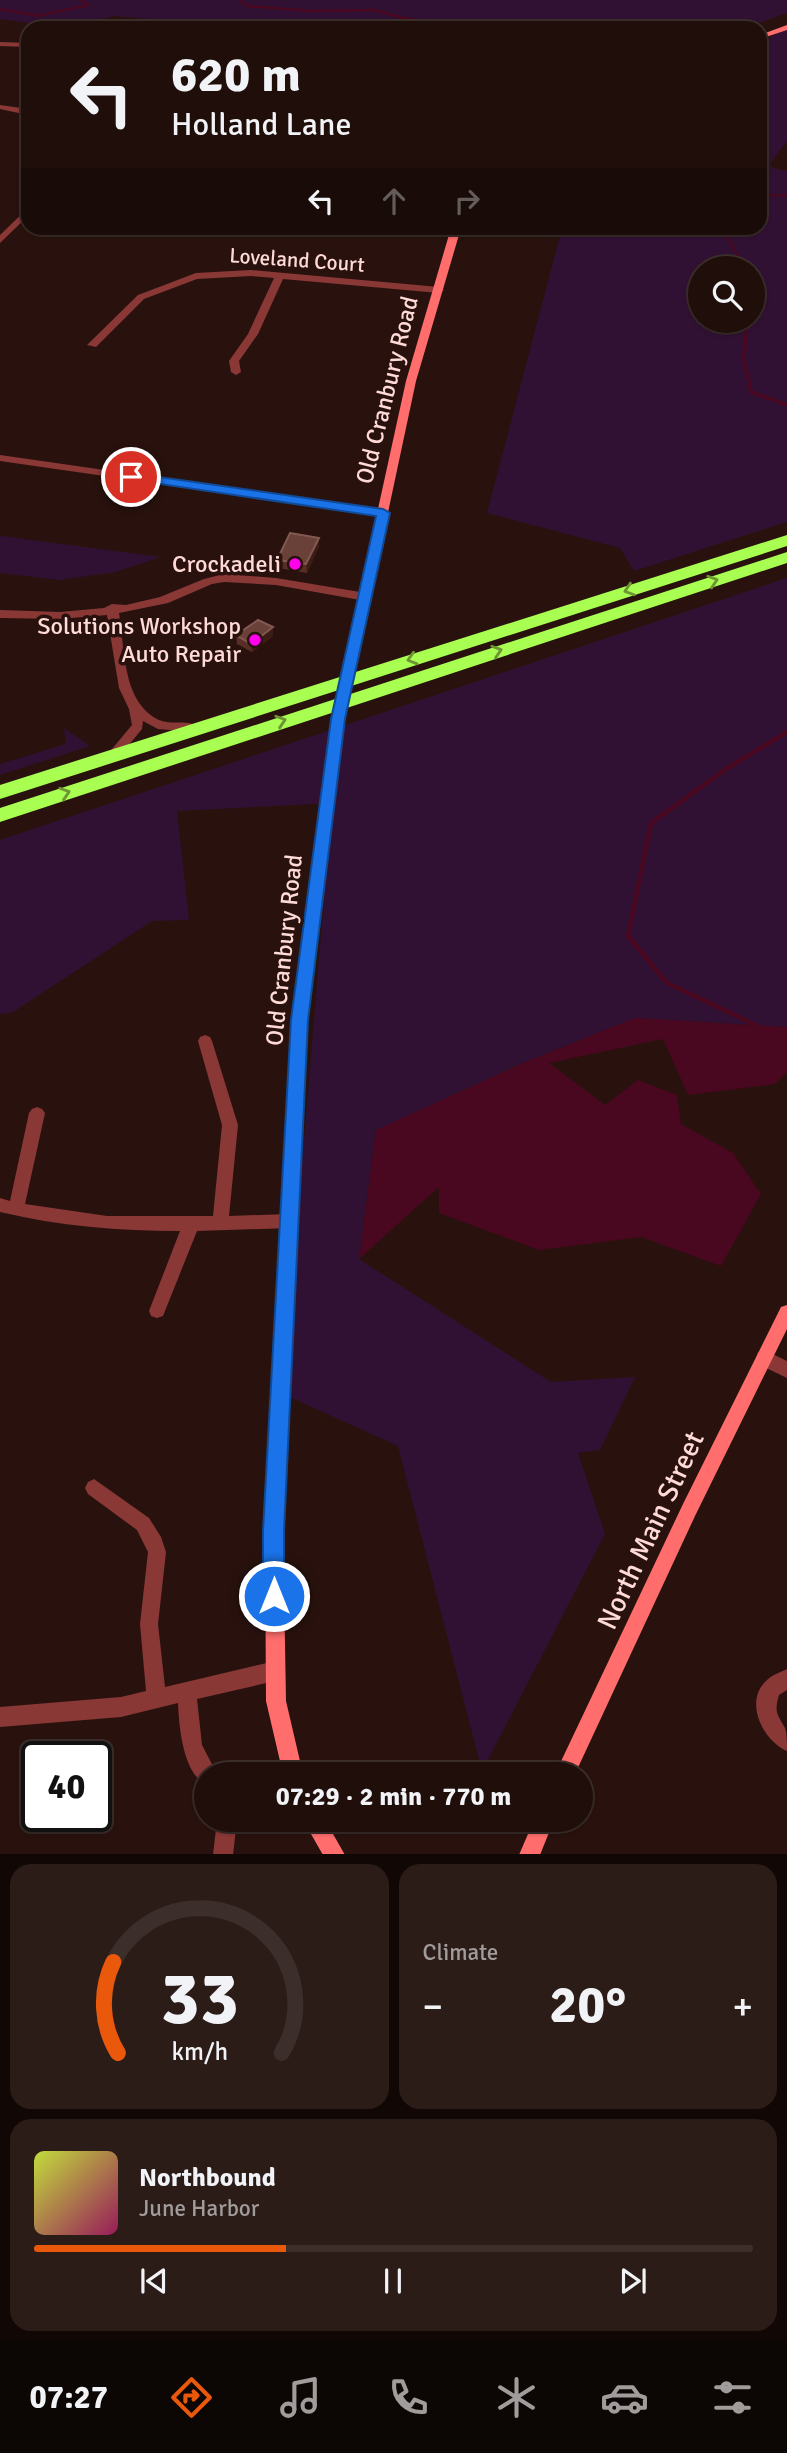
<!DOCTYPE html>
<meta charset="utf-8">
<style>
body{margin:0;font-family:Signika,sans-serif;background:#2c1c18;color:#f1f3f6;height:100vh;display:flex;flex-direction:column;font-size:26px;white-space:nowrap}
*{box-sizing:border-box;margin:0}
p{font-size:23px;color:#a19c9c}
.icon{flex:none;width:38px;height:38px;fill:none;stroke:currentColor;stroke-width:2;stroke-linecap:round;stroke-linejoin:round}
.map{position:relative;height:1854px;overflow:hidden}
.details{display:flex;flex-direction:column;gap:10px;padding:10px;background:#110806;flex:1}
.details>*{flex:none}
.hud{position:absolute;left:21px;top:21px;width:746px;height:214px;border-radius:21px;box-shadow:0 2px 5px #0004,0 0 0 2px #3c2e2b;background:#1f0e0a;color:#f1f3f6;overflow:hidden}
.controls{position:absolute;left:688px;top:256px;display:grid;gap:14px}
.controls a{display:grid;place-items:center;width:77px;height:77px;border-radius:50%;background:#1f0e0a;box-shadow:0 2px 5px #0004,0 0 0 2px #3c2e2b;font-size:35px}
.speed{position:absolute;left:21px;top:1741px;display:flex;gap:14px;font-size:35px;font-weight:700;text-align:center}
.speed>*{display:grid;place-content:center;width:91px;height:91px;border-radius:50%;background:#1f0e0a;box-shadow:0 2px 5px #0004,0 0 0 2px #3c2e2b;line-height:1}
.speed .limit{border:4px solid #111;border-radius:10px;background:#fff;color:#111}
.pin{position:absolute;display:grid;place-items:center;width:60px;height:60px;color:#fff;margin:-30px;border:4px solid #fff;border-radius:50%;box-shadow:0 2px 7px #0007}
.me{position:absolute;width:77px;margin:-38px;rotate:0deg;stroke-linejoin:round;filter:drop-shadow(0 0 5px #0008)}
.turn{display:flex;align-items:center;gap:24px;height:147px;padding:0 35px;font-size:32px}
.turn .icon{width:91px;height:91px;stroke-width:2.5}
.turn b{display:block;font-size:49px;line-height:60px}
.lanes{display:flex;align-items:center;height:66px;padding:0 35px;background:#0003;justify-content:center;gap:35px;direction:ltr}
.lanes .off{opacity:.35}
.big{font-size:52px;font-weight:800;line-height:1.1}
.details .widget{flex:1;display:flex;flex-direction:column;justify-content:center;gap:10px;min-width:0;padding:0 24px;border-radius:21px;background:#2c1c18}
.details .dial{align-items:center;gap:0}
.dial svg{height:182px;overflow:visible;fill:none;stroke:#3c2e2b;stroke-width:7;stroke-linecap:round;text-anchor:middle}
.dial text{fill:#f1f3f6;stroke:none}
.song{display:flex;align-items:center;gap:21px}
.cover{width:84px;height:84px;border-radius:10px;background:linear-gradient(135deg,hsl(70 70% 55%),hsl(330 70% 35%))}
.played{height:7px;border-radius:4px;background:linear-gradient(90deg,#ea580c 35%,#3c2e2b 35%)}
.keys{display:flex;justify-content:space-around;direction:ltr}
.heat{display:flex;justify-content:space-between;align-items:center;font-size:38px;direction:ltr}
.details .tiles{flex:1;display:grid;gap:10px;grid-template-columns:1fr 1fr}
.widget:last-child{grid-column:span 2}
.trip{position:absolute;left:194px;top:1762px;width:399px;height:70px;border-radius:35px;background:#1f0e0a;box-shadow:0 2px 5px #0004,0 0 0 2px #3c2e2b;font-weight:800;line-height:70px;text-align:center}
.tab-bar{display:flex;height:112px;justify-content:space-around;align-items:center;background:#0c0604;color:#a19c9c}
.tab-bar .icon{width:49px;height:49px}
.tab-bar .selected{color:#ea580c}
.tab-bar b{font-size:32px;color:#f1f3f6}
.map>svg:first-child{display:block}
.green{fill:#311133;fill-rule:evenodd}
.water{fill:#490720}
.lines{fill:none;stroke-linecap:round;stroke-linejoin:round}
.stream-far2{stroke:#490720;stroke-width:2.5}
.stream-far1{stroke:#490720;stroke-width:3.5}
.stream{stroke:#490720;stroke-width:4.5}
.street{fill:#8a3836;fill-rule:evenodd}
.secondary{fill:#ff6e6d;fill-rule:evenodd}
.highway{fill:#a8ff51;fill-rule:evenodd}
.wall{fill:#582f26}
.shaded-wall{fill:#3d1c15}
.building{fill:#6a4139;stroke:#815952;stroke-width:2}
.oneway{stroke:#6f9433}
.route{fill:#1a73e8;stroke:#114b97;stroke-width:2}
.poi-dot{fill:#ff02eb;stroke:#29120e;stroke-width:2.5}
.labels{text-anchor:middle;stroke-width:7;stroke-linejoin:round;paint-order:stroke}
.far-street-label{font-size:21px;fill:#ffdad6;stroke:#29120e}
.street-label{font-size:24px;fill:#ffdad6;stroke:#29120e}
.poi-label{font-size:24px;fill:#ffdad6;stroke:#29120e;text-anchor:end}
.near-street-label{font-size:28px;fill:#ffdad6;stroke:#29120e}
</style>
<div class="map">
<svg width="787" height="1855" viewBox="0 0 787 1855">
<rect width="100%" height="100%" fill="#29120e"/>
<!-- green -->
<g class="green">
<path d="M0 0H787V13L744 28H247L115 16 84 23 44 25 0 19Z"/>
<path d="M787 30V141L770 163 773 168 787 171V522L634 571 620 548 487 513 562 228H760V50L773 34ZM700 268H752V320H700Z"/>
<path d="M0 535 1 536 161 557 115 572 59 580 0 573Z"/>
<path d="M787 578V1027L635 1018 523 1063 376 1130 359 1259 551 1382 635 1377 600 1450 578 1453 605 1534 482 1771 398 1446 283 1394 332 803 177 811 189 920 152 921 13 1012 0 1014V840Z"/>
<path d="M64 728 90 746 0 775V764L66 744Z"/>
</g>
<!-- water -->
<path class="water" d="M635 1018 787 1027V1072L775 1084 688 1095 663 1039 549 1063 605 1105 638 1080 677 1095 681 1124 733 1153 761 1194 721 1266 641 1237 539 1250 439 1213V1187L359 1259 376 1130 523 1063Z"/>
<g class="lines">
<!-- stream-far2 -->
<g class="stream-far2">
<path d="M240 0 247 6 312 11 374 10 403 18 472 28"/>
<path d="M0 9 38 16 88 5 81 0"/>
<path d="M760 196 787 195"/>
<path d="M723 228 744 268"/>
</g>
<!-- stream-far1 -->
<path class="stream-far1" d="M747 320 744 360 751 392 787 405"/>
<!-- stream -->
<path class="stream" d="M760 1027 667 983 628 936 651 823 726 769 787 732"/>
<!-- street -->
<g class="street">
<path d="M0 42 28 43V47L0 46Z"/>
<path d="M0 105 28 109V115L0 109Z"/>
<path d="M28 208V216L0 243V235Z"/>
<path d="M251 270 439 287 444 290 439 293 283 279 258 334 239 361 241 372 236 375 231 372 229 361 248 334 274 278 251 276 197 279 144 299 96 347 87 345 138 295 196 273Z"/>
<path d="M0 455 383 510 389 513 383 516 0 461Z"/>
<path d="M224 574 276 578 366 593 372 597 366 601 276 585 224 582 212 584 168 603 119 613C125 649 122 702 159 720 172 726 190 718 200 728L194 732 158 729 143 721 142 729 118 758 113 759 107 755 132 725 129 709 119 688 107 615 60 619 0 618V610L60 612 104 608 112 604 126 605 160 597 204 579Z"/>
<path d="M205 1035 210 1037 212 1041 238 1125 229 1216 289 1214 295 1216 297 1221 295 1226 289 1228 197 1231 163 1316 157 1318 151 1316 149 1311 180 1231C119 1231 59 1226 0 1212V1198L10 1201 29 1113 32 1109 37 1107 42 1109 45 1113 25 1204 107 1216H213L222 1125 198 1041 200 1037Z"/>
<path d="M764 1350 787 1361V1378L758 1364 756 1358 758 1352Z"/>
<path d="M94 1479 149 1518 161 1537 166 1552 158 1624 165 1687 275 1661 282 1664 285 1671 282 1678 275 1681 197 1699 202 1745 217 1774H206V1784C183 1774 179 1726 178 1703L121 1717 0 1727V1707L121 1697 146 1691 140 1624 148 1552 137 1530 88 1494 85 1488 88 1482Z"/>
<path d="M787 1669V1690L779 1695C774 1712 777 1714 785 1728 787 1733 787 1744 787 1751 763 1741 743 1701 767 1680 772 1675 781 1672 787 1669Z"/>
<path d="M217 1820H237L233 1855H213Z"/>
</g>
<!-- secondary -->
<g class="secondary">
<path d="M787 25V30L760 39V35Z"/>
<path d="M451 228H461L416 381 344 719 307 1020 283 1531 286 1701 303 1774H283L266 1701 265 1531 293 1020 332 719 406 381Z"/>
<path d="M787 1305V1329L695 1516 575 1774H555L683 1504 781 1307Z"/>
<path d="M303 1820H325L345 1855H323Z"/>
<path d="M534 1820H554L540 1855H519Z"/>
</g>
<!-- highway -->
<g class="highway">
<path d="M787 535V546L0 799V785Z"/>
<path d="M787 552V563L0 822V808Z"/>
</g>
</g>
<!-- wall -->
<g class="wall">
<path d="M319 538V546L307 573 278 568 277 560Z"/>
<path d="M236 635 273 636 252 652 237 644Z"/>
</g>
<!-- shaded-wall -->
<g class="shaded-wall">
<path d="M319 538V546L307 573 306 564Z"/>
<path d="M273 627V636L252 652 251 644Z"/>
</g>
<!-- building -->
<g class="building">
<path d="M290 533 319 538 306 564 277 560Z"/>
<path d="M258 620 273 627 251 644 236 635Z"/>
</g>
<!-- one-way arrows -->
<defs><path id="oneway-chevron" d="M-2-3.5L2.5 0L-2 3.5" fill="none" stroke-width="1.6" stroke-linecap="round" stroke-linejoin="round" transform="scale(1.75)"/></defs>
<g class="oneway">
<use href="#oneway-chevron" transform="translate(713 581) rotate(-18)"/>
<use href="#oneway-chevron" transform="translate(629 590) rotate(162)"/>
<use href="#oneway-chevron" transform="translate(497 651) rotate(-18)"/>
<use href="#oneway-chevron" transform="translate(412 659) rotate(163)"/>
<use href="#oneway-chevron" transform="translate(281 721) rotate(-18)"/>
<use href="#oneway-chevron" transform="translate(65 793) rotate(-18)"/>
</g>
<!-- route -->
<path class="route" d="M131 473 383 509 390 513 345 719 308 1020 284 1531V1596L281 1603 274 1606 266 1603 263 1596V1531L291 1020 331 719 376 516 127 479V474Z"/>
<!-- markers -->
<g class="poi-dot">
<circle cx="295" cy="564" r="7"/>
<circle cx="255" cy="640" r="7"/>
</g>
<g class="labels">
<!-- far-street labels -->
<g class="far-street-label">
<text transform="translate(297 260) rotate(4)" y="7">Loveland Court</text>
</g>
<!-- street labels -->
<g class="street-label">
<text transform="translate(387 390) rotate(-76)" y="8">Old Cranbury Road</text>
<text transform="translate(284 950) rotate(-84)" y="8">Old Cranbury Road</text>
</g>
<!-- poi labels -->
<g class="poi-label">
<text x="281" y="572">Crockadeli</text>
<text x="241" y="634">Solutions Workshop<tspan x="241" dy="28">Auto Repair</tspan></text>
</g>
<!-- near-street labels -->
<g class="near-street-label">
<text transform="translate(650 1530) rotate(-65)" y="10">North Main Street</text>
</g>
</g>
</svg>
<div class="controls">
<a><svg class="icon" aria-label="search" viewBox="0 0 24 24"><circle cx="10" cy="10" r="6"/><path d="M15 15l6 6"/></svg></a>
</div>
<div class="speed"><div class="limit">40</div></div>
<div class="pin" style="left:131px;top:477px;background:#d93025"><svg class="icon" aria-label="arrive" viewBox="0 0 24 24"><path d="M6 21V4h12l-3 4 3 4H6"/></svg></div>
<svg class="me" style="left:274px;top:1596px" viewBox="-20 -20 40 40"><circle r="17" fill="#1a73e8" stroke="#fff" stroke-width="3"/><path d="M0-11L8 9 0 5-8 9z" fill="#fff"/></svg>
<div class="trip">07:29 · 2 min · 770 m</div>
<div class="hud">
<div class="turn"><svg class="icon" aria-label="left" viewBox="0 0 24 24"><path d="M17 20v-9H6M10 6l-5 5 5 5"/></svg><div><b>620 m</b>Holland Lane</div></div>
<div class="lanes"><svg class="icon" aria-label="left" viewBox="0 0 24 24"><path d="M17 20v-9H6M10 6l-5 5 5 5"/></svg><svg class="icon off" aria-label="ahead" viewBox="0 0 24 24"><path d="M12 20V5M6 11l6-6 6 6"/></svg><svg class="icon off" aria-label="right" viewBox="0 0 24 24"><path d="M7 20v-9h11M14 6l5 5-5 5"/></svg></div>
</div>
</div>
<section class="details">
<div class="tiles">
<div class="widget dial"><svg viewBox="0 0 100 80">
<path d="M14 69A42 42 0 1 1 86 69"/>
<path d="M14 69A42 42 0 0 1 12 29" stroke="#ea580c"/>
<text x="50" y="56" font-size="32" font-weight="700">33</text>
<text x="50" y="72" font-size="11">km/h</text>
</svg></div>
<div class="widget"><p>Climate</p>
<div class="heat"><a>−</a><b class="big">20°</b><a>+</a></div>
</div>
<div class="widget">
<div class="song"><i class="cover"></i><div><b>Northbound</b><p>June Harbor</p></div></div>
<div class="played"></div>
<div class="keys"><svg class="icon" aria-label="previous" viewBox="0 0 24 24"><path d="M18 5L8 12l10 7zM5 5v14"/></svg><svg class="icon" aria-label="pause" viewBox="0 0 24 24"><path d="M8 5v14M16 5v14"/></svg><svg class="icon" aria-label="next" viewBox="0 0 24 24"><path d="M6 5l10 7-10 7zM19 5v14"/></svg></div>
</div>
</div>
</section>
<nav class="tab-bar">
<b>07:27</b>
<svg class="icon selected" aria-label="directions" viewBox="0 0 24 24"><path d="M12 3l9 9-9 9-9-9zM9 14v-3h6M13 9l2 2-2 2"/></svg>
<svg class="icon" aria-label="music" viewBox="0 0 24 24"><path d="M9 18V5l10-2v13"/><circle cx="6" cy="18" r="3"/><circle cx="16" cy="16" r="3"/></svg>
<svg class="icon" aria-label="phone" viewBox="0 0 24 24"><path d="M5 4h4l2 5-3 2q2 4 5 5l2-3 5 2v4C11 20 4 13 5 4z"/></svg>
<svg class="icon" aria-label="climate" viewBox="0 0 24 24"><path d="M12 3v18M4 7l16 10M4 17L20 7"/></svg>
<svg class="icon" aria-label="car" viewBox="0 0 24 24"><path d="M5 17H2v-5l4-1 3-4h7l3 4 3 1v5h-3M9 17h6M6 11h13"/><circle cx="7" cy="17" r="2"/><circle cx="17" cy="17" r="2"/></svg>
<svg class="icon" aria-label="filters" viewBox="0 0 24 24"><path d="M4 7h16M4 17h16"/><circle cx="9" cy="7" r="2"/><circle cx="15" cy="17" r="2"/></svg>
</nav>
